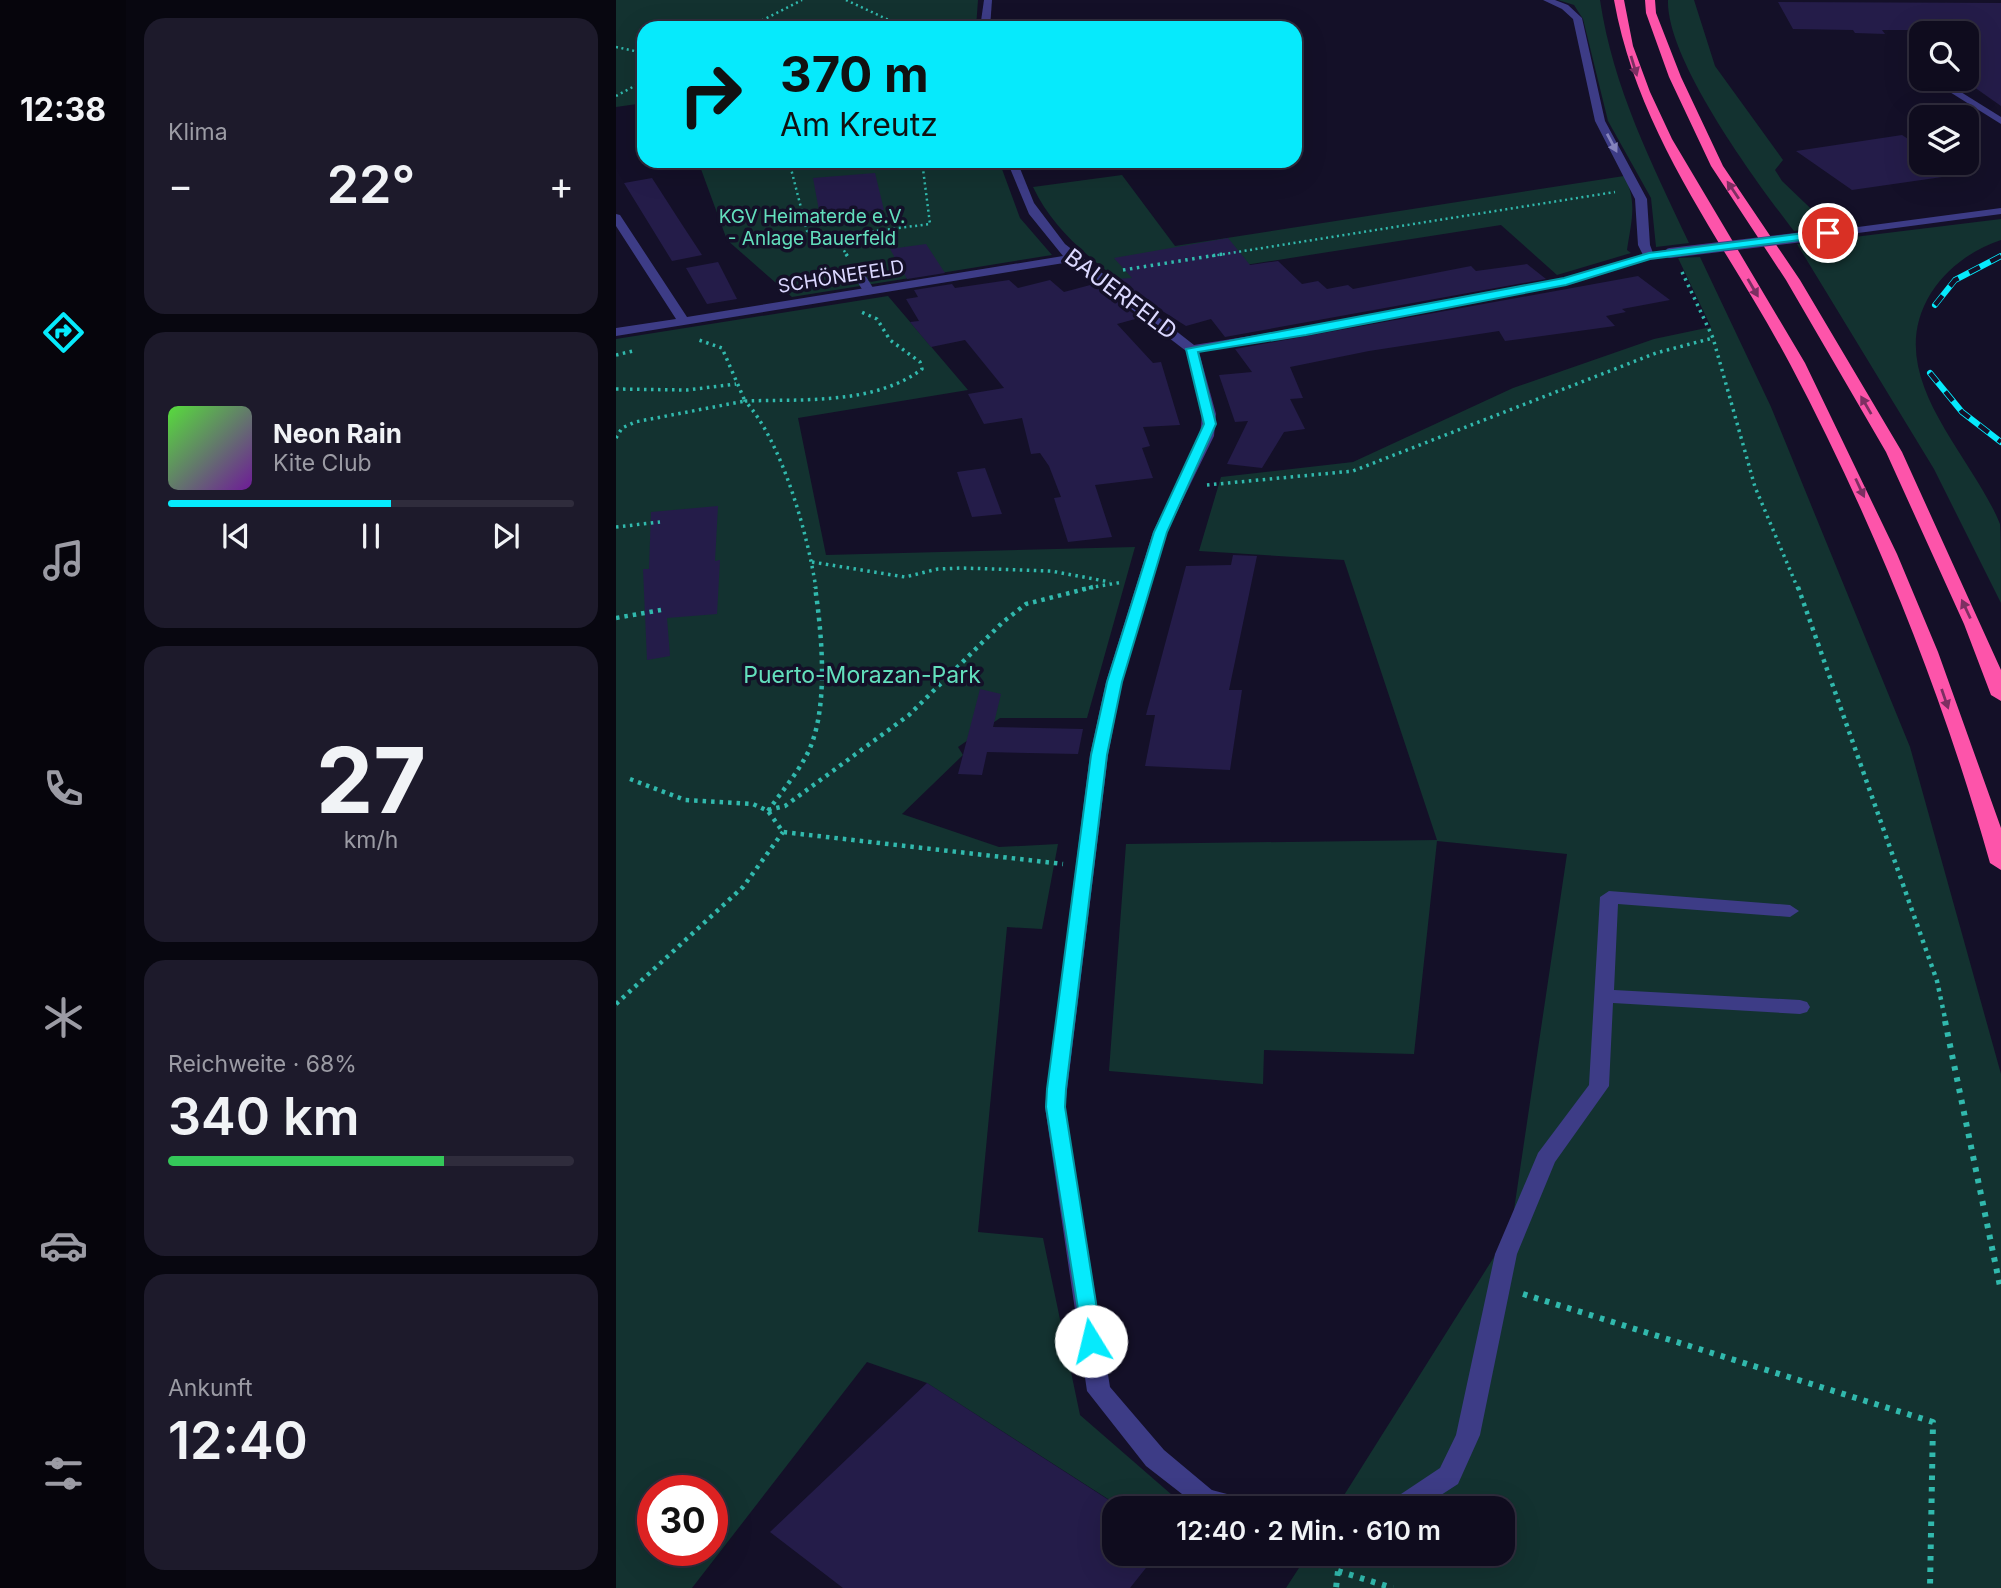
<!DOCTYPE html>
<html lang="de">
<meta charset="utf-8">
<style>
body{margin:0;font-family:Inter,sans-serif;background:#1d1a2b;color:#f1f3f6;height:100vh;display:flex;flex-direction:column;font-size:26px;white-space:nowrap}
*{box-sizing:border-box;margin:0}
p{font-size:23px;color:#9b9ba4}
.icon{flex:none;width:38px;height:38px;fill:none;stroke:currentColor;stroke-width:2;stroke-linecap:round;stroke-linejoin:round}
.map{position:relative;flex:1;overflow:hidden}
.side{display:flex;flex-direction:column;gap:18px;padding:18px;background:#080710;width:490px}
.side>*{flex:none}
.guide{position:absolute;left:21px;top:21px;width:665px;height:147px;border-radius:21px;box-shadow:0 7px 28px #0002,0 0 0 2px #2f2c3c;background:#06eafc;color:#111;overflow:hidden}
.controls{position:absolute;left:1293px;top:21px;display:grid;gap:14px}
.controls a{display:grid;place-items:center;width:70px;height:70px;border-radius:14px;background:#0f0c1e;box-shadow:0 7px 28px #0002,0 0 0 2px #2f2c3c;font-size:35px}
.speed{position:absolute;left:21px;top:1475px;display:flex;gap:14px;font-size:35px;font-weight:700;text-align:center}
.speed>*{display:grid;place-content:center;width:91px;height:91px;border-radius:50%;background:#0f0c1e;box-shadow:0 7px 28px #0002,0 0 0 2px #2f2c3c;line-height:1}
.speed .limit{border:10px solid #d22;background:#fff;color:#111}
.pin{position:absolute;display:grid;place-items:center;width:60px;height:60px;color:#fff;margin:-30px;border:4px solid #fff;border-radius:50%;box-shadow:0 2px 7px #0007}
.me{position:absolute;width:77px;margin:-38px;rotate:351deg;stroke-linejoin:round;filter:drop-shadow(0 0 5px #0008)}
.turn{display:flex;align-items:center;gap:24px;height:147px;padding:0 28px;font-size:32px}
.turn .icon{width:91px;height:91px;stroke-width:2.5}
.turn b{display:block;font-size:49px;line-height:60px}
.big{font-size:52px;font-weight:600;line-height:1.1}
.side .tile{flex:1;display:flex;flex-direction:column;justify-content:center;gap:10px;min-width:0;padding:0 24px;border-radius:21px;background:#1d1a2b}
.side .dial{align-items:center;gap:0}
.dial b{font-size:91px;line-height:1}
.song{display:flex;align-items:center;gap:21px}
.cover{width:84px;height:84px;border-radius:10px;background:linear-gradient(135deg,hsl(110 70% 55%),hsl(280 70% 35%))}
.played{height:7px;border-radius:4px;background:linear-gradient(90deg,#06eafc 55%,#2f2c3c 55%)}
.keys{display:flex;justify-content:space-around;direction:ltr}
.heat{display:flex;justify-content:space-between;align-items:center;font-size:38px;direction:ltr}
.charge{height:10px;border-radius:5px;background:linear-gradient(90deg,#34c759 68%,#2f2c3c 0)}
.trip{position:absolute;left:486px;top:1496px;width:413px;height:70px;border-radius:21px;background:#0f0c1e;box-shadow:0 7px 28px #0002,0 0 0 2px #2f2c3c;font-weight:600;line-height:70px;text-align:center}
main{display:flex;flex:1;min-height:0}
.dock{display:flex;flex-direction:column;width:126px;justify-content:space-around;align-items:center;background:#06050c;color:#9b9ba4}
.dock .icon{width:49px;height:49px}
.dock .active{color:#06eafc}
.dock b{font-size:32px;color:#f1f3f6}
.map>svg:first-child{display:block}
.green{fill:#133230;fill-rule:evenodd}
.building{fill:#241c49}
.lines{fill:none;stroke-linecap:round;stroke-linejoin:round}
.path-far3{stroke:#31b9ad;stroke-width:2.5;stroke-dasharray:2 3.5;stroke-linecap:butt}
.path-far2{stroke:#31b9ad;stroke-width:3.5;stroke-dasharray:2.5 4.5;stroke-linecap:butt}
.path-far1{stroke:#31b9ad;stroke-width:4.5;stroke-dasharray:3.5 5;stroke-linecap:butt}
.path{stroke:#31b9ad;stroke-width:6;stroke-dasharray:4.5 7;stroke-linecap:butt}
.service{fill:#3d3c86;fill-rule:evenodd}
.minor{fill:#3d3c86;fill-rule:evenodd}
.motorway{fill:#fd54aa;fill-rule:evenodd}
.rail-casing{stroke:#06eafc;stroke-width:6}
.rail{stroke:#141028;stroke-width:4.5;stroke-dasharray:12;stroke-linecap:butt}
.minor-bridge{stroke:#3d3c86;stroke-width:10}
.oneway{fill:#7d2f62}
.oneway2{fill:#8482bc}
.route{fill:#06eafc;stroke:#0498a4;stroke-width:2}
.labels{text-anchor:middle;stroke-width:7;stroke-linejoin:round;paint-order:stroke}
.far-park-label{font-size:19px;fill:#63dfbd;stroke:#141028}
.far-street-label{font-size:19px;fill:#dbd8ff;stroke:#141028}
.street-label{font-size:23px;fill:#dbd8ff;stroke:#141028}
.park-label{font-size:23px;fill:#63dfbd;stroke:#141028}
</style>
<main>
<nav class="dock">
<b>12:38</b>
<svg class="icon active" aria-label="directions" viewBox="0 0 24 24"><path d="M12 3l9 9-9 9-9-9zM9 14v-3h6M13 9l2 2-2 2"/></svg>
<svg class="icon" aria-label="music" viewBox="0 0 24 24"><path d="M9 18V5l10-2v13"/><circle cx="6" cy="18" r="3"/><circle cx="16" cy="16" r="3"/></svg>
<svg class="icon" aria-label="phone" viewBox="0 0 24 24"><path d="M5 4h4l2 5-3 2q2 4 5 5l2-3 5 2v4C11 20 4 13 5 4z"/></svg>
<svg class="icon" aria-label="climate" viewBox="0 0 24 24"><path d="M12 3v18M4 7l16 10M4 17L20 7"/></svg>
<svg class="icon" aria-label="car" viewBox="0 0 24 24"><path d="M5 17H2v-5l4-1 3-4h7l3 4 3 1v5h-3M9 17h6M6 11h13"/><circle cx="7" cy="17" r="2"/><circle cx="17" cy="17" r="2"/></svg>
<svg class="icon" aria-label="filters" viewBox="0 0 24 24"><path d="M4 7h16M4 17h16"/><circle cx="9" cy="7" r="2"/><circle cx="15" cy="17" r="2"/></svg>
</nav>
<section class="side">
<div class="tile"><p>Klima</p>
<div class="heat"><a>−</a><b class="big">22°</b><a>+</a></div>
</div>
<div class="tile">
<div class="song"><i class="cover"></i><div><b>Neon Rain</b><p>Kite Club</p></div></div>
<div class="played"></div>
<div class="keys"><svg class="icon" aria-label="previous" viewBox="0 0 24 24"><path d="M18 5L8 12l10 7zM5 5v14"/></svg><svg class="icon" aria-label="pause" viewBox="0 0 24 24"><path d="M8 5v14M16 5v14"/></svg><svg class="icon" aria-label="next" viewBox="0 0 24 24"><path d="M6 5l10 7-10 7zM19 5v14"/></svg></div>
</div>
<div class="tile dial"><b>27</b><p>km/h</p></div>
<div class="tile"><p>Reichweite · 68%</p><b class="big">340 km</b><div class="charge"></div></div>
<div class="tile"><p>Ankunft</p><b class="big">12:40</b></div>
</section>
<div class="map">
<svg width="1385" height="1588" viewBox="0 0 1385 1588">
<rect width="100%" height="100%" fill="#141028"/>
<!-- green -->
<g class="green">
<path d="M0 0H362L360 28H28V103L0 107Z"/>
<path d="M942 0H984C997 88 1036 164 1073 243L1040 247 1035 198 992 121 967 19 958 5Z"/>
<path d="M1052 0H1078L1099 66 1167 160 1159 170 1166 181 1213 226 1178 231C1141 183 1050 60 1052 0Z"/>
<path d="M82 161H383L404 218 436 255 176 297 111 240Z"/>
<path d="M506 175 559 246 1008 176C1022 201 1015 223 1011 250L1015 253 941 275 885 225 508 284C471 256 437 229 417 187Z"/>
<path d="M1385 219V240C1356 250 1332 267 1315 293 1264 375 1355 452 1384 524 1385 537 1385 587 1385 603L1318 469 1181 244Z"/>
<path d="M1084 257 1155 407 1294 747 1385 1074V1588H670L692 1554H887V1508H720L895 1230 951 854 821 841 798 1054 648 1050 647 1084 493 1071 510 844 821 840 728 560 583 551 605 477 737 462 897 388 1038 339 1095 327 1062 258Z"/>
<path d="M272 296 352 390 182 418 210 555 519 547 471 718H384L342 747 347 755 286 814 383 847 442 844 426 929 391 927 362 1232 427 1238 464 1415 571 1508H506L311 1383 251 1362 76 1588H0V339ZM37 1491H96V1550H37Z"/>
</g>
<!-- building -->
<g class="building">
<path d="M1162 2 1385 3V106L1351 82V30H1266L1269 34 1239 33 1237 30 1177 29Z"/>
<path d="M1286 135 1306 148V163H1329L1347 174 1236 190 1180 151Z"/>
<path d="M259 173 268 210 204 216 197 178Z"/>
<path d="M36 178 65 223 86 255 56 261 8 183Z"/>
<path d="M612 238 634 265 662 261 686 284 702 281 711 289 732 285 737 289 855 266 860 271 911 264 930 279 609 337 595 319 570 326 526 298 528 302 498 279 516 278 498 258Z"/>
<path d="M310 244 329 273 291 279 274 249Z"/>
<path d="M102 262 121 299 91 304 70 268Z"/>
<path d="M1022 276 1054 300 1006 309 1010 312 990 316 999 326 889 341 883 331 753 351 674 367 687 398 674 399 689 429 668 432 646 468 611 464 632 421 619 422 603 375 636 372 619 349Z"/>
<path d="M393 280 402 288 434 280 448 292 478 284 523 318 501 324 537 363 545 362 564 425 527 427 534 446 526 448 537 478 479 485 496 537 452 542 438 498 445 497 433 466 424 453 415 454 406 418 368 424 352 394 388 388 349 340 315 347 294 322 303 321 290 299 302 297 298 290 336 284 339 288Z"/>
<path d="M369 468 386 514 356 517 341 472Z"/>
<path d="M102 506 99 561 104 560 101 614 51 618 54 656 31 660 27 569H33L35 512Z"/>
<path d="M617 555 641 556 613 690H626L614 770 529 766 539 715H530L570 566 615 565Z"/>
<path d="M364 689 385 694 377 727 467 729 462 754 371 752 366 775 342 774Z"/>
<path d="M311 1383 499 1504V1554H541L514 1588H227L154 1532Z"/>
</g>
<g class="lines">
<!-- path-far3 -->
<g class="path-far3">
<path d="M230 0 290 28"/>
<path d="M139 24 158 28"/>
<path d="M237 25 243 28"/>
<path d="M131 28 186 0"/>
<path d="M0 47 28 53"/>
<path d="M0 96 28 81"/>
<path d="M173 161 191 231 220 236 314 224 306 161"/>
<path d="M220 236 231 256"/>
<path d="M596 256 999 192"/>
</g>
<!-- path-far2 -->
<g class="path-far2">
<path d="M230 254 232 257"/>
<path d="M507 270 607 254"/>
<path d="M1066 272 1097 338 1139 487 1182 589"/>
<path d="M0 355 17 351"/>
<path d="M0 389 71 390 120 384"/>
<path d="M0 438 6 428 19 422 129 401 106 348 80 339"/>
<path d="M591 485 737 471 1040 353 1097 338"/>
<path d="M0 527 44 522"/>
<path d="M196 562 289 577 322 569 346 568 435 571 494 582"/>
<path d="M200 589C192 535 166 441 129 401 185 399 259 405 306 369L304 362 274 340 261 319 243 311"/>
<path d="M466 589 507 582"/>
</g>
<!-- path-far1 -->
<g class="path-far1">
<path d="M1182 587 1321 981 1330 1023"/>
<path d="M0 618 45 610"/>
<path d="M14 779 69 800 137 804 152 811 167 832 447 864"/>
<path d="M152 810 169 806 293 715 387 622 410 604 477 587"/>
<path d="M152 811C164 794 179 776 189 758 214 715 206 635 199 587"/>
<path d="M0 1004 127 887 167 832"/>
</g>
<!-- path -->
<g class="path">
<path d="M1329 1021 1385 1291"/>
<path d="M907 1294 1317 1422 1314 1588"/>
<path d="M707 1554 722 1571 720 1588"/>
<path d="M722 1571 777 1588"/>
</g>
<!-- service -->
<g class="service">
<path d="M236 267H244L259 291 257 294H249L234 270Z"/>
<path d="M993 891 1174 905 1183 911 1174 917 1002 904 998 990 1184 1000 1191 1002 1194 1007 1191 1012 1184 1014 997 1003 993 1086 939 1162 901 1254 864 1435 842 1484 805 1508H773L776 1500 824 1468 840 1435 879 1254 922 1153 973 1085 984 897Z"/>
<path d="M588 1488 634 1500 638 1508 579 1507 575 1499 579 1491Z"/>
</g>
<!-- minor -->
<g class="minor">
<path d="M368 0H376L374 28H364Z"/>
<path d="M927 0H939L952 5 966 18 989 121 1031 199 1034 245 1037 253 1054 249 1060 253 1007 266 950 285 690 335 583 352 600 414 598 436 551 532 506 682 492 755 449 1107 494 1387 548 1450 597 1491 601 1499 597 1507 584 1508 530 1466 471 1391 429 1107 474 755 490 682 537 532 584 436 586 414 570 351 454 262 0 336V328L60 319 0 226V214L4 215 71 317 447 256 413 214 391 161H401L418 203 449 244 578 345 690 327 947 278 1027 255 1022 245 1019 199 979 121 957 19 946 9Z"/>
<path d="M1313 79H1324L1385 117V124Z"/>
<path d="M1385 208V214L1212 237 1206 234 1212 231Z"/>
</g>
<!-- motorway -->
<g class="motorway">
<path d="M998 0H1008L1017 46 1034 92 1056 139 1189 363 1281 554 1322 652 1385 828V870L1374 863C1326 692 1257 521 1174 364 1109 242 1023 139 998 0Z"/>
<path d="M1029 0H1039L1040 13 1065 77 1107 166 1184 280 1286 452 1385 670V701L1375 695 1348 624 1270 452 1170 280 1095 166 1053 77 1030 13Z"/>
</g>
<defs>
<g id="rail">
<path d="M1319 305 1339 280 1385 256"/>
<path d="M1314 373 1346 412 1385 442"/>
</g>
</defs>
<!-- rail casing -->
<use href="#rail" class="rail-casing"/>
<!-- rail -->
<use href="#rail" class="rail"/>
<!-- minor-bridge -->
<path class="minor-bridge" d="M1054 253 1212 234"/>
</g>
<!-- one-way arrows -->
<defs><path id="oneway-solid" d="M-6-.8H1V-3.2L6.5 0L1 3.2V.8H-6Z" transform="scale(1.75)"/></defs>
<g class="oneway">
<use href="#oneway-solid" transform="translate(1018 66) rotate(73)"/>
<use href="#oneway-solid" transform="translate(1117 190) rotate(-124)"/>
<use href="#oneway-solid" transform="translate(1137 288) rotate(60)"/>
<use href="#oneway-solid" transform="translate(1250 405) rotate(-120)"/>
<use href="#oneway-solid" transform="translate(1244 488) rotate(65)"/>
<use href="#oneway-solid" transform="translate(1350 609) rotate(-115)"/>
<use href="#oneway-solid" transform="translate(1329 699) rotate(71)"/>
</g>
<use class="oneway2" href="#oneway-solid" transform="translate(996 143) rotate(62)"/>
<!-- route -->
<path class="route" d="M1212 230 1216 231V236L1034 259 950 285 690 335 582 352 600 424 551 532 506 682 491 755 450 1089 449 1107 486 1341 483 1347 475 1349 468 1347 430 1107 431 1089 475 755 491 682 538 532 588 424 570 349 948 278 1033 253Z"/>
<g class="labels">
<!-- far-park labels -->
<g class="far-park-label">
<text x="196" y="223">KGV Heimaterde e.V.<tspan x="196" dy="22">- Anlage Bauerfeld</tspan></text>
</g>
<!-- far-street labels -->
<g class="far-street-label">
<text transform="translate(225 276) rotate(-9)" y="7">SCHÖNEFELD</text>
</g>
<!-- street labels -->
<g class="street-label">
<text transform="translate(505 294) rotate(37)" y="8">BAUERFELD</text>
</g>
<!-- park labels -->
<g class="park-label">
<text x="246" y="683">Puerto-Morazan-Park</text>
</g>
</g>
</svg>
<div class="controls">
<a><svg class="icon" aria-label="search" viewBox="0 0 24 24"><circle cx="10" cy="10" r="6"/><path d="M15 15l6 6"/></svg></a>
<a><svg class="icon" aria-label="layers" viewBox="0 0 24 24"><path d="M12 4l9 5-9 5-9-5zM3 14l9 5 9-5"/></svg></a>
</div>
<div class="speed"><div class="limit">30</div></div>
<div class="pin" style="left:1212px;top:233px;background:#d93025"><svg class="icon" aria-label="arrive" viewBox="0 0 24 24"><path d="M6 21V4h12l-3 4 3 4H6"/></svg></div>
<svg class="me" style="left:475px;top:1341px" viewBox="-20 -20 40 40"><circle r="19" fill="#fff"/><path d="M0-13L10 11 0 6-10 11z" fill="#06eafc"/></svg>
<div class="trip">12:40 · 2 Min. · 610 m</div>
<div class="guide">
<div class="turn"><svg class="icon" aria-label="right" viewBox="0 0 24 24"><path d="M7 20v-9h11M14 6l5 5-5 5"/></svg><div><b>370 m</b>Am Kreutz</div></div>
</div>
</div>
</main>
